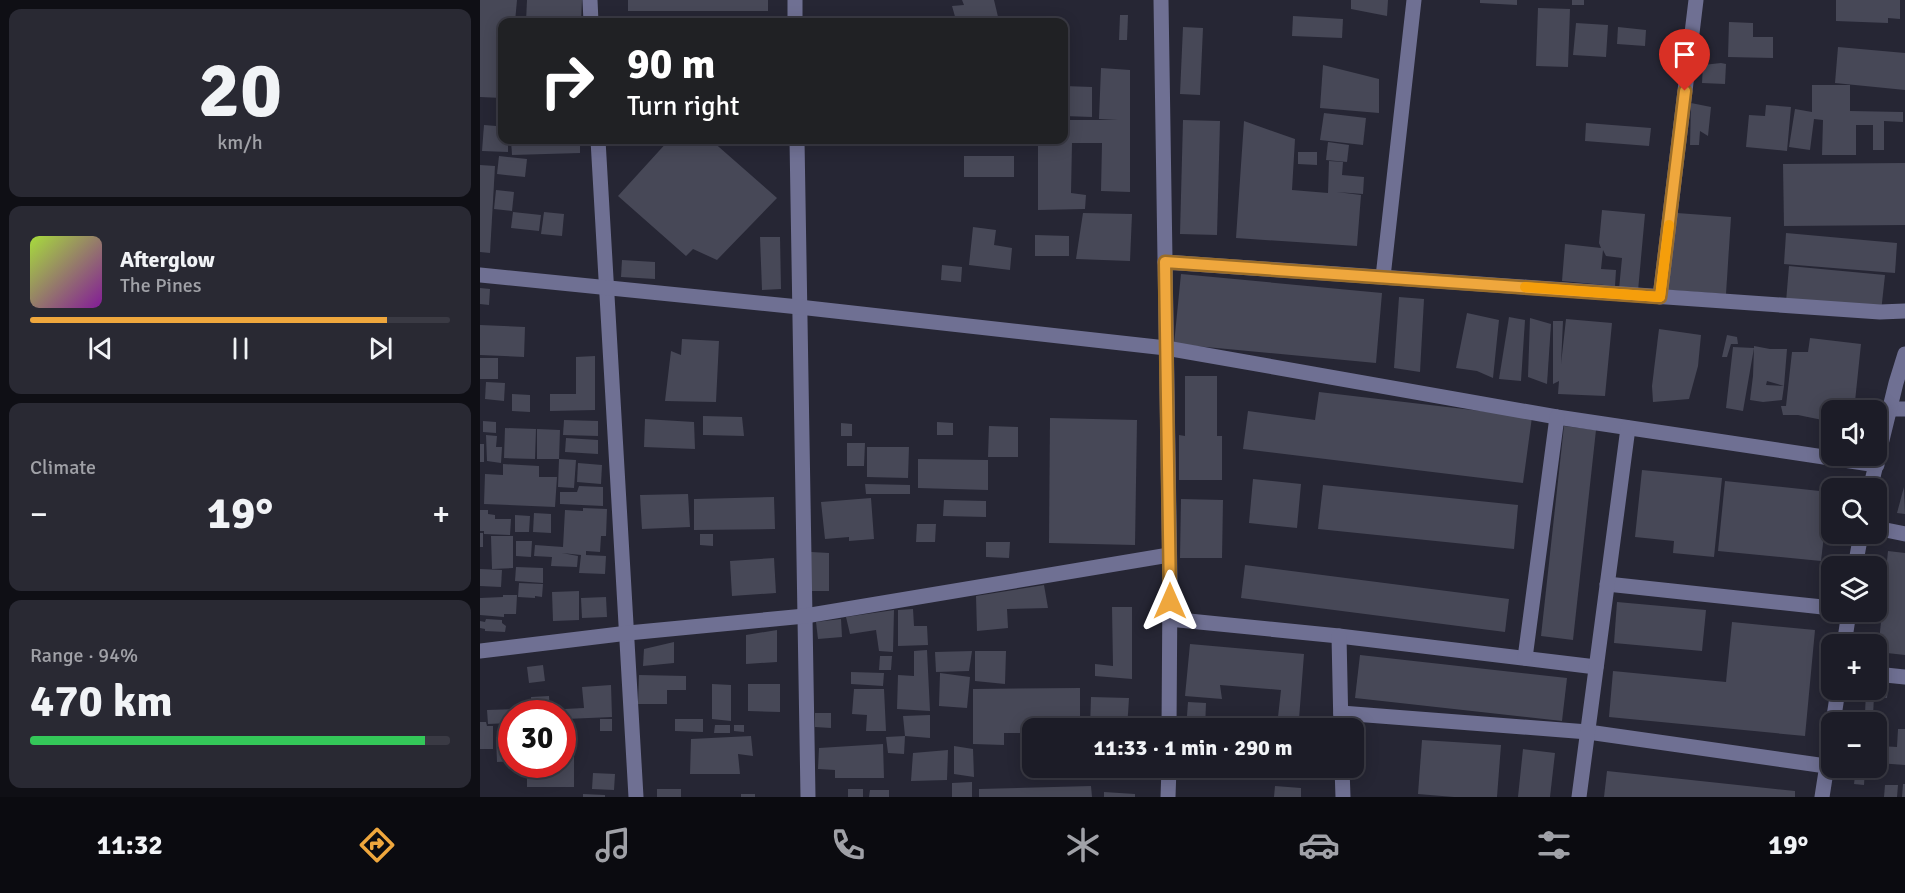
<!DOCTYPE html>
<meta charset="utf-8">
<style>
body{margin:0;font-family:Signika,sans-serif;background:#292933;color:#f1f3f6;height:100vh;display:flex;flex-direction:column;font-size:22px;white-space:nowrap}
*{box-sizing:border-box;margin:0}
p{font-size:20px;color:#a0a1a7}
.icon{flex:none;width:33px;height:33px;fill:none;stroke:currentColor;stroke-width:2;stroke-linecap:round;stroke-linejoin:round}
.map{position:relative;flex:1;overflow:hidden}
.panel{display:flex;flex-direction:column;gap:9px;padding:9px;background:#0f0f15;width:480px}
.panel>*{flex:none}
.banner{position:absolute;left:18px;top:18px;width:570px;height:126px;border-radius:12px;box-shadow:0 3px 15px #0003,0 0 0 2px #3a3a44;background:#202124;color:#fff;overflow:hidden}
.tools{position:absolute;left:1341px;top:400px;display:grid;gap:12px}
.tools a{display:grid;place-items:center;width:66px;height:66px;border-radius:12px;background:#1c1c27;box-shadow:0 3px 15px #0003,0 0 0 2px #3a3a44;font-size:30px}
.speed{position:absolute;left:18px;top:700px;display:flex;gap:12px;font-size:30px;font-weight:700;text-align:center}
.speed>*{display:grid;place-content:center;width:78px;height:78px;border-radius:50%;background:#1c1c27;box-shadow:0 3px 15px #0003,0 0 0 2px #3a3a44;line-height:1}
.speed .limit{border:9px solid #d22;background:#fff;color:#111}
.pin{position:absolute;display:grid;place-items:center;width:51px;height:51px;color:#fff;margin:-62px -26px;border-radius:50% 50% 50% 0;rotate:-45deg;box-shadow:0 0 6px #0007}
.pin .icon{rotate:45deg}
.me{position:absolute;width:66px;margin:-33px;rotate:0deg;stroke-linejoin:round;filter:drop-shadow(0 0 4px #0008)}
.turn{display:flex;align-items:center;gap:21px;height:126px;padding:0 30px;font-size:27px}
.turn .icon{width:78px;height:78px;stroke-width:2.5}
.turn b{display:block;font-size:42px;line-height:51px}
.big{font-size:45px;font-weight:700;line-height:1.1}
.panel .widget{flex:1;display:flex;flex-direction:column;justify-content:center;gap:9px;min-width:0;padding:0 21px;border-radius:12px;background:#292933}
.panel .dial{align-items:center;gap:0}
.dial b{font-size:78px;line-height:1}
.song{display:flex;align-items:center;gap:18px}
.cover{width:72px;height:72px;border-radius:9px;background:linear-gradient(135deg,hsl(80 70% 55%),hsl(290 70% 35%))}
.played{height:6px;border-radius:3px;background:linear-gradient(90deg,#efa73d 85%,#3a3a44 85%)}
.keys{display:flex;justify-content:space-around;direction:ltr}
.heat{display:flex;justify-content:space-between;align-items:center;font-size:33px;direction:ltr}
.charge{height:9px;border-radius:4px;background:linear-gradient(90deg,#34c759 94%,#3a3a44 0)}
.trip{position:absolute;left:542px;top:718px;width:342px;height:60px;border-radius:12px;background:#1c1c27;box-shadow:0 3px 15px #0003,0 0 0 2px #3a3a44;font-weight:700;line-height:60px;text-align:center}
.dock{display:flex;height:96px;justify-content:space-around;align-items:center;background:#0b0b10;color:#a0a1a7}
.dock .icon{width:42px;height:42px}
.dock .current{color:#efa73d}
.dock b{font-size:27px;color:#f1f3f6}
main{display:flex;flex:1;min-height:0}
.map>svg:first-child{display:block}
.building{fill:#474857}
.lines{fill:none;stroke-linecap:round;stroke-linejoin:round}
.minor{stroke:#6f7093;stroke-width:15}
.route-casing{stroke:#9b6d28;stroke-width:15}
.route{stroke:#efa73d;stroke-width:10}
.slow{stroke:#f59e0b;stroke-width:10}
</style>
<main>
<section class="panel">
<div class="widget dial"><b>20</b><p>km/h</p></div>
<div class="widget">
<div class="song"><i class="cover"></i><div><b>Afterglow</b><p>The Pines</p></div></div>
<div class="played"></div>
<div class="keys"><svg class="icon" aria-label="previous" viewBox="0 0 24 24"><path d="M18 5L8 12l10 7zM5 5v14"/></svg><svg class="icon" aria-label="pause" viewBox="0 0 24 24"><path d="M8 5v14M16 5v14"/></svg><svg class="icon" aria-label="next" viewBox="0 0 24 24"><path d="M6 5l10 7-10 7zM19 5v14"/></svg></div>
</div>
<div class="widget"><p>Climate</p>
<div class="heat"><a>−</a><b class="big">19°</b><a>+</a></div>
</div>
<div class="widget"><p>Range · 94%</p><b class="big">470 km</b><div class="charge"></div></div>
</section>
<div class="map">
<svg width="1425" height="797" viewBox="0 0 1425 797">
<rect width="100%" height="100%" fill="#262634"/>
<!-- building -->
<g class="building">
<path d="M0 0H37L35 22H22V98L0 97Z"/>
<path d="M47 0H102L101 22H46Z"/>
<rect x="148" y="0" width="140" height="11"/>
<path d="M482 0H514L519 21 487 22 486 17 476 20 472 6 484 5Z"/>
<path d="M871 0H908L907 16 871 9Z"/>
<path d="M1000 0H1037V5L1000 3Z"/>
<rect x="1092" y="0" width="12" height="5"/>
<path d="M1356 0H1420V19L1408 18V23L1356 21Z"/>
<path d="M1058 8 1090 9 1088 67 1056 66Z"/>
<path d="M640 15H648L647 40H639Z"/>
<path d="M813 16 863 19 862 38 812 36Z"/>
<rect x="145" y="17" width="12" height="5"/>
<path d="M397 18V22H344V19Z"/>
<path d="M1249 22 1273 23V37H1293V58L1248 57Z"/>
<path d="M1096 23 1128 25 1126 57 1093 55Z"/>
<path d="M703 27 723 28 720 95 700 94Z"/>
<path d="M1138 27 1166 30 1165 46 1137 44Z"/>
<path d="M1358 47 1425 53V90L1355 83Z"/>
<path d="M1241 63 1246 64 1245 84 1222 83 1223 65Z"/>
<path d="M843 65 899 79V113L840 108Z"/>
<path d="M621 68 650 70V192L621 191 622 143H592L591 193 606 195 605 209 558 210V140H584V120H638L619 119Z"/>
<path d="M1332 85H1370V111L1423 112V122L1404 121V150H1393V125H1376V155H1342L1343 120 1334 119 1330 150 1309 147 1315 109 1332 112Z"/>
<path d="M584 86 612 87V117L584 116Z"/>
<path d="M1211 103 1231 107 1228 136 1220 131 1219 145H1210Z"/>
<path d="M1286 105 1311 107 1307 151 1266 147 1269 115 1285 116Z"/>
<path d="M844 113 886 118 883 145 840 140Z"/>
<path d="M17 115H22V140H28V152L2 151 4 125 16 126Z"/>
<path d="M703 120 740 121 737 235 700 234Z"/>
<path d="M764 121 815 139 812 190 848 193 849 161 863 162 862 175 884 177 883 194 857 192 881 195 877 246 756 238Z"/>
<path d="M1106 123 1171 128 1169 146 1105 141Z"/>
<path d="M31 140H100V153L32 155Z"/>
<path d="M189 140H231L297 198 237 260 213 249 206 256 138 196Z"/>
<path d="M848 142 869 145 867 162 846 160Z"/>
<path d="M818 152H837V165L818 164Z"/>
<path d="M19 156 47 159 45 177 17 174Z"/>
<rect x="484" y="156" width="50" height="21"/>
<path d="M1425 163V225L1304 226 1303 164Z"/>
<path d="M0 165 15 166 10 253 0 252Z"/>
<path d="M16 190 34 192 32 211 14 209Z"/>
<path d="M1122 210 1165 214 1158 291 1139 289 1142 258 1126 256 1123 250 1121 269 1136 270 1135 286 1082 281 1085 244 1121 248 1119 243Z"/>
<path d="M33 212 61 215 59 231 31 228Z"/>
<path d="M64 212 84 214 82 236 61 234Z"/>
<path d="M603 213 652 214 650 261 596 259Z"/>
<path d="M1197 213 1251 217 1246 294 1188 290Z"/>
<path d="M493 227 516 230 514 245 532 248 530 270 489 265Z"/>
<path d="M1306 233 1417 243 1415 273 1304 264Z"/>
<path d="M555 235 589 236V256H555Z"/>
<path d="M280 237H300L301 289 282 290Z"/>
<path d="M142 260 175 262V279L141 277Z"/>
<path d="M462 265 482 267 481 282 461 280Z"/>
<path d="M1309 266 1405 275 1401 312 1306 302Z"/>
<path d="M701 274 902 293 896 363 694 344Z"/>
<path d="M0 288 10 289 9 305 0 304Z"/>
<path d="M919 297 944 299 940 372 914 368Z"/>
<path d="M987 313 1019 320 1013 378 997 371 976 368Z"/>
<path d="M1029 317 1045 320 1041 381 1019 379Z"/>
<path d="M1050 318 1071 324 1067 384 1048 377Z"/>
<path d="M1086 319 1132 323 1125 396 1078 394 1079 381 1073 384V321H1083L1081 364Z"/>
<path d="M0 325 45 327 44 357 0 355Z"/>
<path d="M1179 329 1221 335 1218 366 1209 399 1173 402 1172 386Z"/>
<path d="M1247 335 1257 337 1258 344H1251L1247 357H1242Z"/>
<path d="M1330 338 1381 344 1374 411H1352V422L1318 415H1303L1301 406H1306L1312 352H1328Z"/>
<path d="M202 339 239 341 236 402 185 401 191 351 201 355Z"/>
<path d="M1274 346 1290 349H1307L1304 386 1287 381 1286 385 1304 386 1302 400 1283 402 1270 400 1273 376 1274 348 1263 411 1246 408 1253 347 1274 348Z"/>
<path d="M115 356V410L70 411V394H96V357Z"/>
<rect x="0" y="358" width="18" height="21"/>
<path d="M705 376H737V436H742V480H699V435L705 436Z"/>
<path d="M6 382 25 383 24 401 5 399Z"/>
<path d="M839 392 1052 417 1043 483 763 449 768 411 835 420Z"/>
<path d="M32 394 50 395V412L32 411Z"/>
<path d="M223 416 262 417 264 436 223 435Z"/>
<path d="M570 418 657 420 655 545 569 543Z"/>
<path d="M165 419 214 422 215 449 164 447Z"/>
<path d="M84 420 118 421V436L83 435Z"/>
<path d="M3 421 16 422V433L3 432Z"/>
<path d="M457 422 473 423V435H457Z"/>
<path d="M361 423 372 424V436H361Z"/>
<path d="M509 426 538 427V457H508Z"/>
<path d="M1084 426 1116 430 1093 640 1061 636Z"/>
<path d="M25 428 56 429 55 459 24 458Z"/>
<path d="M57 429 80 430 79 459 96 460 94 488 78 487 79 459H57Z"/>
<path d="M6 435 17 436 16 447H22L21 463 7 461Z"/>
<path d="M86 438 118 440V454L85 452Z"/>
<path d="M367 443H385L384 466H367Z"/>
<rect x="0" y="444" width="4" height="18"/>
<path d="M387 447H429L428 478 387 477Z"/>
<path d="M438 459 508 460V490L438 488Z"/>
<path d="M98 463 122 465 121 484 97 482Z"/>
<path d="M23 464 59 466V477H77L75 507 4 504 5 474 23 475Z"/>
<path d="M1162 470 1242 478 1234 557 1193 553 1194 541 1155 537Z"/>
<path d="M773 479 821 484 817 528 769 523Z"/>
<path d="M1245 481 1349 492 1341 561 1238 551Z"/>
<path d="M385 484 430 485V494H386Z"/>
<path d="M843 485 1038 505 1034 549 838 529Z"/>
<path d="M99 486 123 487V506L80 504V492H97Z"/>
<path d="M1424 487 1425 514 1417 513Z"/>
<path d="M208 494 210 527 162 529 160 495Z"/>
<path d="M294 497 295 529 214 530V499Z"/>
<path d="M391 498 394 539 369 541V537L345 539 341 502Z"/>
<path d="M701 499 743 500 742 558H700Z"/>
<path d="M464 500 506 501V517L463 516Z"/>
<path d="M103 508 127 509 126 536H121L120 552 106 551V555L126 556 125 574 99 573 101 555 82 553 98 556 97 567 71 566 72 557 54 556 55 545 83 547 85 510 103 511Z"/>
<path d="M0 510H8V514L15 515V519H31L30 535 4 534V531H0Z"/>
<path d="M54 513 71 514V533L53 532Z"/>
<path d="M35 515 50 516 49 532H35Z"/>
<path d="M437 524H456L455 542H436Z"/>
<rect x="0" y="533" width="3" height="14"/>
<path d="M220 534H233V546L220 545Z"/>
<path d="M11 536H33V568L12 569Z"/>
<path d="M36 541H52L51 557 36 556Z"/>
<path d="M506 542H530L529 558 506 557Z"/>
<path d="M1408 551 1425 553V655L1398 652Z"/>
<path d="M331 552 349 553V591H331Z"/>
<path d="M294 558 296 593 252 596 250 561Z"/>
<path d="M765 565 1029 599 1025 632 761 598Z"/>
<path d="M36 567 63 568V583L35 581Z"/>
<path d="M0 569 22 570 21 587 0 586Z"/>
<path d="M39 583 63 584 62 597 55 596V598L38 597Z"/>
<path d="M564 585 568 608 527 609 528 628 497 631 496 596Z"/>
<path d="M99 591V620L73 621 72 592Z"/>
<path d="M23 595H37L36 614H24V617L0 615V598L23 597Z"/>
<path d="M126 597 127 617 102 618 101 598Z"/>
<path d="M1137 602 1226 610 1222 651 1134 643Z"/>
<path d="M632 607H652V679L615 676V664L633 666Z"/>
<path d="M433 609 434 626H447L448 645 418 646V610Z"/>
<path d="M414 610 413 652 399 651 396 630 370 634 366 617Z"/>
<path d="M6 619 22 620V623L26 626 25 632 5 631V629L0 628V621L5 622Z"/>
<path d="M361 619 362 637 338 639 336 622Z"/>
<path d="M1252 622 1335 630 1325 736 1129 717 1133 671 1246 682Z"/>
<path d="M297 630V662L266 664V635Z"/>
<path d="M194 642V663L163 666 164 649Z"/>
<path d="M710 644 824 654 819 719 798 717 801 690 740 685 742 699 705 696Z"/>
<path d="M447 650 450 711 417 709 418 675 434 676V651Z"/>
<path d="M492 651 489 671 456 672 455 652Z"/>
<path d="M495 651H526L525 684 495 681Z"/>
<path d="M880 655 1087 678 1082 721 875 698Z"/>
<path d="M400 656H412L411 670H399Z"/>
<path d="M63 665 65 681 49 683 47 667Z"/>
<path d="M371 672 404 673 403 686 371 684Z"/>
<path d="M460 673 490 677 487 708 459 706Z"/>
<path d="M159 675 206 676V690H187V704H158Z"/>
<path d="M232 684 251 685V721L232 719Z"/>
<path d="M268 684H300V712L268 711Z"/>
<path d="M131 685 132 717 86 719 85 709 104 708 102 687Z"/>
<path d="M600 688V716L571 718 569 729H552V733H524V745L493 744V689Z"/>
<path d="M374 689H404L406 731H386L387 715 372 714Z"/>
<path d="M1396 689 1408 690 1407 698 1394 697 1393 715 1385 714 1386 690Z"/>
<path d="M69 696 70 714H52L51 697Z"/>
<path d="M611 697 649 698 647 729 610 728Z"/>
<path d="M708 702 726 703 725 729H706Z"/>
<path d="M51 703V714H39V704Z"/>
<path d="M38 709V714H32V723L8 724 7 710Z"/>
<path d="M335 713H351V728L335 727Z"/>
<path d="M450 715V738L425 736 423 716Z"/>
<path d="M739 718 757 719 756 729H738Z"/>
<rect x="120" y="719" width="12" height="12"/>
<path d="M195 719H223V732L195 731Z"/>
<path d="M0 722H6L7 726H13V749H0Z"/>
<path d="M235 725H250V733H234Z"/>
<path d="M254 725H264V732L254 731Z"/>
<path d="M761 726 788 727V729H760Z"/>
<path d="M23 728H32V761L17 762 16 737H23Z"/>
<path d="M1418 729H1425V765L1398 763 1400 746 1417 747Z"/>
<path d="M271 736 273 756 258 754 260 774H210L211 739Z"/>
<path d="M425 736 424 754 408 753 406 737Z"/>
<path d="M942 740 1021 745 1017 797H974L938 794Z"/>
<path d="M82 743H94V787H47V765H82Z"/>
<path d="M403 744 404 778H355V770L338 769 339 748Z"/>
<path d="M474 746 493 749 494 777 474 774Z"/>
<path d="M1043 749 1075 753 1070 797H1038Z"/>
<path d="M468 750 467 780 431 781 433 753Z"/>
<path d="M758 768H825V777L758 773Z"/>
<path d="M1376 768H1385L1384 785 1374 784Z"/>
<path d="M1127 771 1315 791V797H1124Z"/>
<path d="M113 773 135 774 134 790 112 789Z"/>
<path d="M492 782V797H472V783Z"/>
<path d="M1423 784H1425V797H1422Z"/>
<path d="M1405 785H1418L1417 797H1404Z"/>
<path d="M611 786 612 797H499V789Z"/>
<path d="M795 786 821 788V797H794Z"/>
<rect x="177" y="789" width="24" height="8"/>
<rect x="368" y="789" width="15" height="8"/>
<path d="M390 790H409V797H389Z"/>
<path d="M624 792 655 794V797H624Z"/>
<path d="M103 794 125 795V797H103Z"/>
<rect x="261" y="794" width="14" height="3"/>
</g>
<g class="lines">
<!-- minor -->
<g class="minor">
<path d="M110 0 111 22"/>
<path d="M315 0V22"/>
<path d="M681 0 690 583 689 729"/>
<path d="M118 140C129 359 145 578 156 797"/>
<path d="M317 140 328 797"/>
<path d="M685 262 1400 312 1425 311"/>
<path d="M0 275 319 307 686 348 1077 417 1397 465"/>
<path d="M903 277 934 0"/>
<path d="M1180 297 1216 0"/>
<path d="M1410 409H1425"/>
<path d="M1390 489 1416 383 1425 354"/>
<path d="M1396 528 1425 534"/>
<path d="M1375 567 1381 534"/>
<path d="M1127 584 1352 608"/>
<path d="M689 619 859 636 1116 667"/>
<path d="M859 636 861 729"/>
<path d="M1364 645 1369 612"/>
<path d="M0 651 148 633 325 616 689 555"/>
<path d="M1045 658 1077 417"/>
<path d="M1396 674 1425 677"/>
<path d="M861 713 1108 732 1346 766"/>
<path d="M1353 723 1358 690"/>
<path d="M862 768 863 797"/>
<path d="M688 797 689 768"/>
<path d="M1099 797 1148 428"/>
<path d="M1342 797 1352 733"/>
</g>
</g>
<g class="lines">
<defs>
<path id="route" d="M690 601 685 262 1180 297 1205 91"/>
</defs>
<!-- route casing -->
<use href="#route" class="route-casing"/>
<!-- route -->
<use href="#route" class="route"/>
<!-- slow -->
<path class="slow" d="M1045 287 1180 297 1189 225"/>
</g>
</svg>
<div class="tools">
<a><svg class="icon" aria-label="sound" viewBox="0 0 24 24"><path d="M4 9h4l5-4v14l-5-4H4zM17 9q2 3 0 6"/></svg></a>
<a><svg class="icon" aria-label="search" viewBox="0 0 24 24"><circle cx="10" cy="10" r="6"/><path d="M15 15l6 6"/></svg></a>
<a><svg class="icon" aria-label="layers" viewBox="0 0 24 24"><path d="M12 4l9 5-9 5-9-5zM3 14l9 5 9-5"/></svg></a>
<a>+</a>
<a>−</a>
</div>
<div class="speed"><div class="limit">30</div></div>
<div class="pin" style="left:1205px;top:91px;background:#d93025"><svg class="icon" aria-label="arrive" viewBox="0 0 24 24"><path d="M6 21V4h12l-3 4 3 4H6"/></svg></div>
<svg class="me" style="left:690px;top:601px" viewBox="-20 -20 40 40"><path d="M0-17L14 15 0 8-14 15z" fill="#efa73d" stroke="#fff" stroke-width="4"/></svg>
<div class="trip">11:33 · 1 min · 290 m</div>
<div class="banner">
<div class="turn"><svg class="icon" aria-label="right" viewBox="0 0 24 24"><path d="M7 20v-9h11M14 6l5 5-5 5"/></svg><div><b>90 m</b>Turn right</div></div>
</div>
</div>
</main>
<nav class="dock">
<b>11:32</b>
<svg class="icon current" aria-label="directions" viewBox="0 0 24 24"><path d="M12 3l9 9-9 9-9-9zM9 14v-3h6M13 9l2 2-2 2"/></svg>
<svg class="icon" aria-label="music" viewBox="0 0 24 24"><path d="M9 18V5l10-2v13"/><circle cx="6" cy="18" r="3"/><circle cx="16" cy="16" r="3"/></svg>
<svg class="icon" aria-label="phone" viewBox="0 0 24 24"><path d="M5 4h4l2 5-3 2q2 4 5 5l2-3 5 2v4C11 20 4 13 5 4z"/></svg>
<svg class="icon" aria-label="climate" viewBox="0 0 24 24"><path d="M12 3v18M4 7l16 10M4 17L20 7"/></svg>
<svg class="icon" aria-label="car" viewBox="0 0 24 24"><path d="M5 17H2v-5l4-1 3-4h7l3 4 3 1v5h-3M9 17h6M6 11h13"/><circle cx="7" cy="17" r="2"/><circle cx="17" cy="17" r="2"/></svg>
<svg class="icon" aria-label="filters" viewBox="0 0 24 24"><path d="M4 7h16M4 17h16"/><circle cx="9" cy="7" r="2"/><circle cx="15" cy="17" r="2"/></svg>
<b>19°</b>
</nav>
